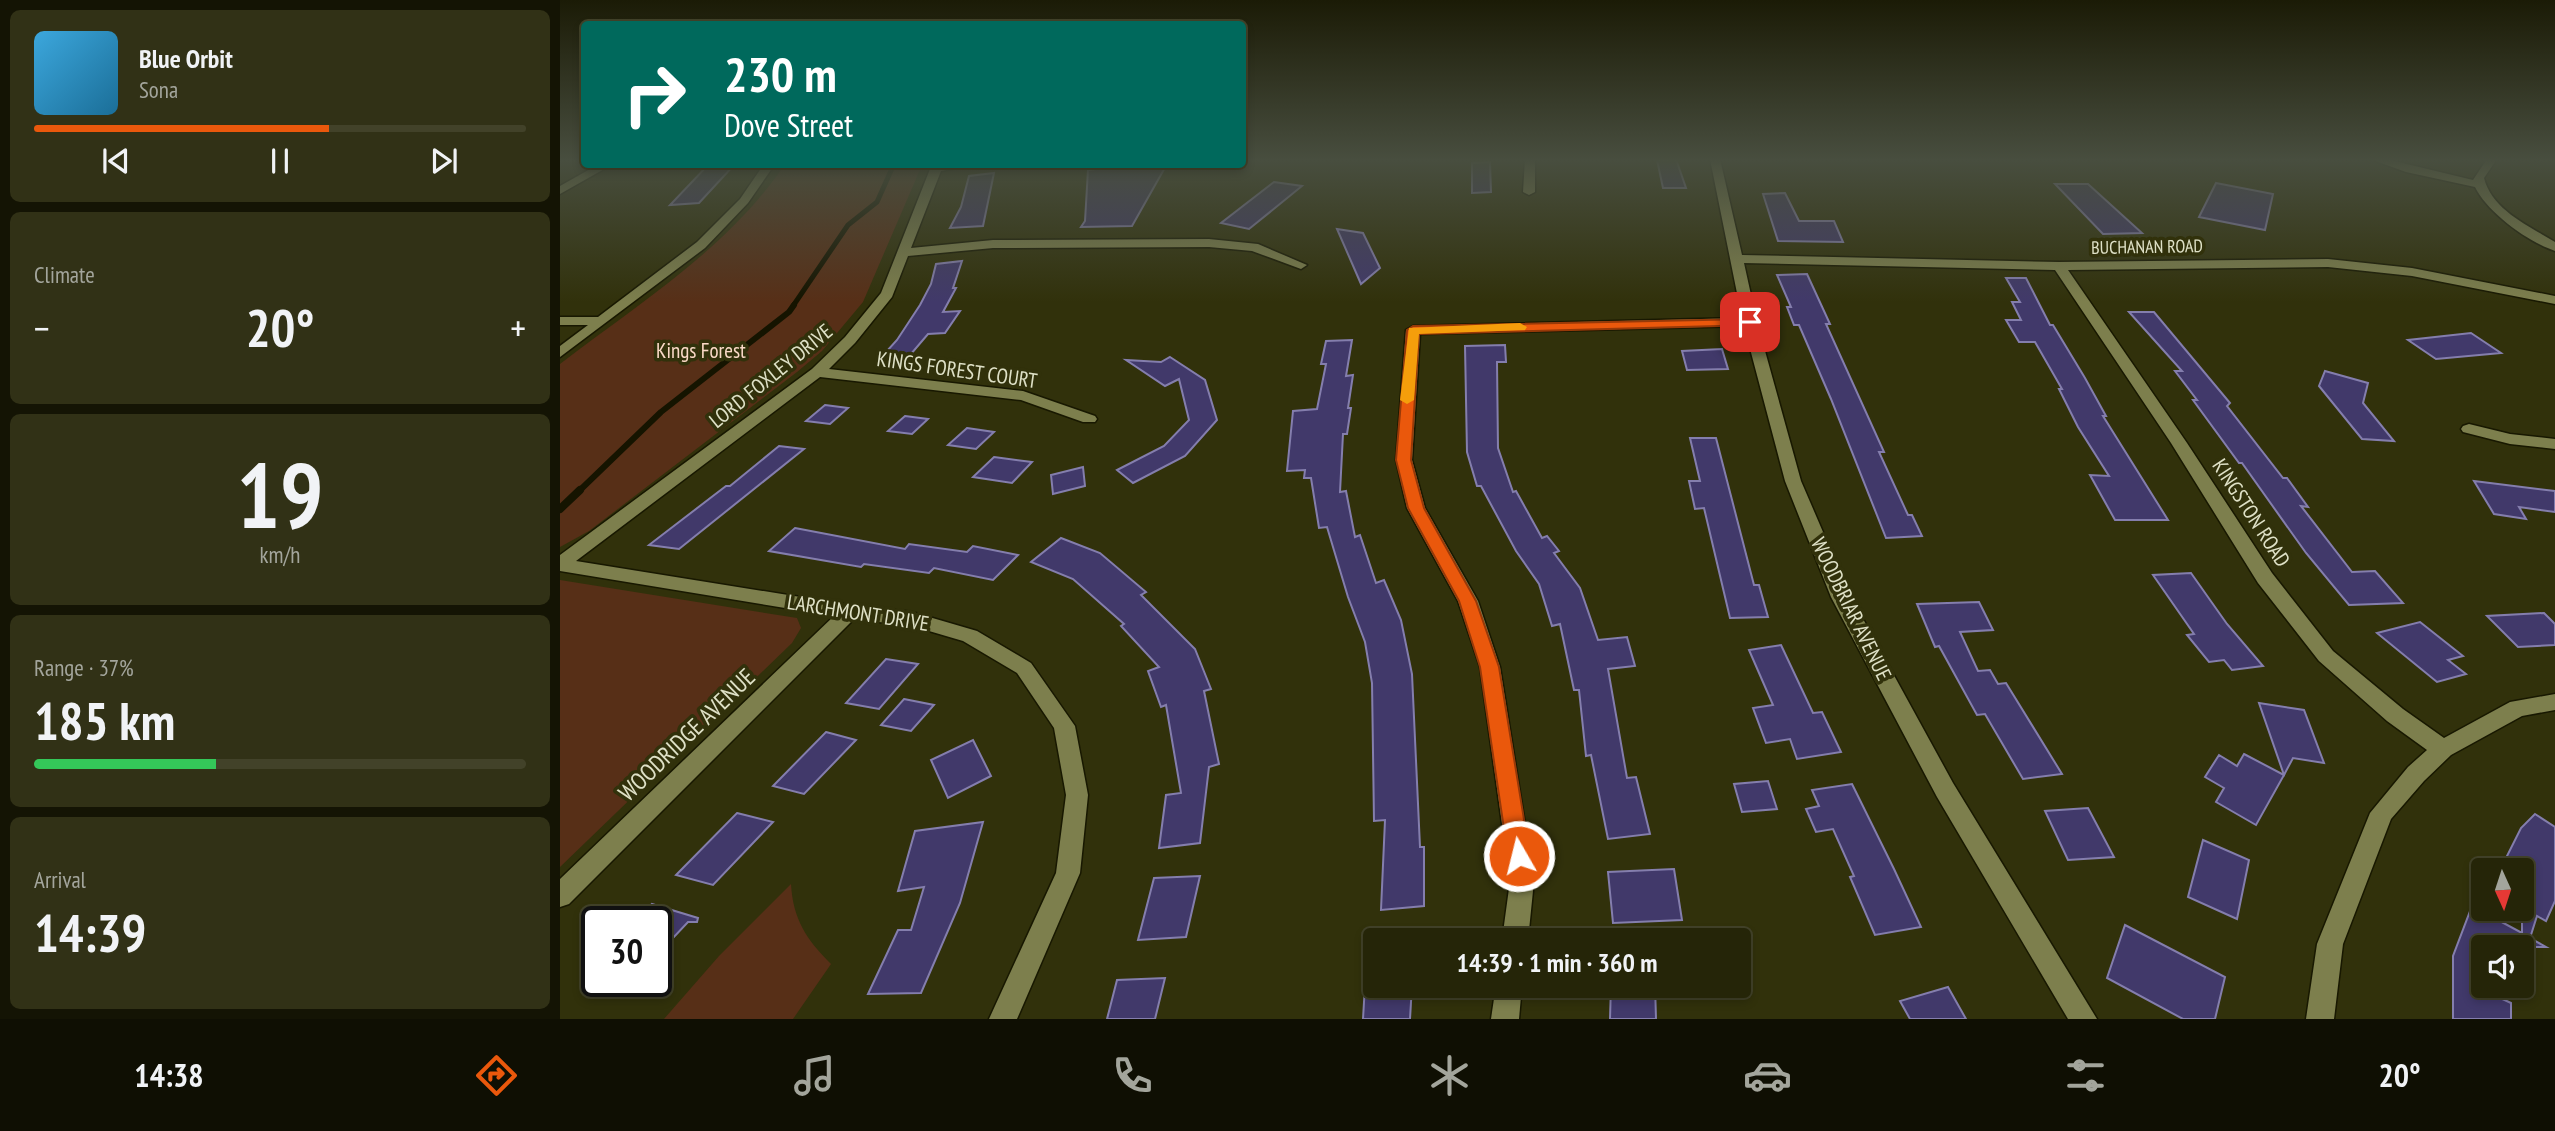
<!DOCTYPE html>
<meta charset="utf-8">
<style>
body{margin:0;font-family:"PT Sans Narrow",sans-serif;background:#313116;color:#f1f3f6;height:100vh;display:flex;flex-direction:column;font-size:26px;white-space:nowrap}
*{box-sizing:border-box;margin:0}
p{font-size:23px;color:#a3a59c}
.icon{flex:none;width:38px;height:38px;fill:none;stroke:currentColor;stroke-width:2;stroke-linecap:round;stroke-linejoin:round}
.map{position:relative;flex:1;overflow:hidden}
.side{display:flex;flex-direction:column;gap:10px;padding:10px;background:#141404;width:560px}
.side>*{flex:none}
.hud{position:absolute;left:21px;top:21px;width:665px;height:147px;border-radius:7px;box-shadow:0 4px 10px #0003,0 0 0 2px #424229;background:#00695c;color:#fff;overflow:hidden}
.needle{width:46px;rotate:177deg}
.fabs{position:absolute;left:1911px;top:858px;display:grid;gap:14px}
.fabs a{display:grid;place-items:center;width:63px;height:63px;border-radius:7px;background:#252508;box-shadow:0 4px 10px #0003,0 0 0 2px #424229;font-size:35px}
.speed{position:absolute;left:21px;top:906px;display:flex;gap:14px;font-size:35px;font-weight:700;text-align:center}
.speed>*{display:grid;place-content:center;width:91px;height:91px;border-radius:50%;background:#252508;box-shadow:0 4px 10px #0003,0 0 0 2px #424229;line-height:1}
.speed .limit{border:4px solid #111;border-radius:10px;background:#fff;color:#111}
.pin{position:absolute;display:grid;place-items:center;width:60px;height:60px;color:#fff;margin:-30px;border-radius:14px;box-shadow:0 4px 10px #0006}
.me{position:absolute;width:77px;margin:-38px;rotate:352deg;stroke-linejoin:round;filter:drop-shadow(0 0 5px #0008)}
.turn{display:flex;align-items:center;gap:24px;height:147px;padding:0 28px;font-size:32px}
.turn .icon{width:91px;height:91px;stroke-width:2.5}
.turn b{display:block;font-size:49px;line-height:60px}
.big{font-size:52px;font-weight:700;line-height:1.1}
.side .widget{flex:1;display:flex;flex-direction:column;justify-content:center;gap:10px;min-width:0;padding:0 24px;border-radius:10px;background:#313116}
.side .dial{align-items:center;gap:0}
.dial b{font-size:91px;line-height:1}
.song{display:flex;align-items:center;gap:21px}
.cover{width:84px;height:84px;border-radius:10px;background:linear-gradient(135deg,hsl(200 70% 55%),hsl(200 70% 35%))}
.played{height:7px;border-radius:4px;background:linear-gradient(90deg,#ea580c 60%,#424229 60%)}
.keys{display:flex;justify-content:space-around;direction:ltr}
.heat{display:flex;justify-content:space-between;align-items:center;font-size:38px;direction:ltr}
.charge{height:10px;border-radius:5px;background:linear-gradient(90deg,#34c759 37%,#424229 0)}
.trip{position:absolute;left:803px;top:928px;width:388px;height:70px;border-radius:7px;background:#252508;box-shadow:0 4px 10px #0003,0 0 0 2px #424229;font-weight:700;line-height:70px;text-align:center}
.menu{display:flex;height:112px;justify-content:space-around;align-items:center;background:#0f0f03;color:#a3a59c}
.menu .icon{width:49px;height:49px}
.menu .current{color:#ea580c}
.menu b{font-size:32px;color:#f1f3f6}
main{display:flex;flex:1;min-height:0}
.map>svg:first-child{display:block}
.green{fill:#572f17}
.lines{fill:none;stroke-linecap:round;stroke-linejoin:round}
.stream-far2{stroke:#151400;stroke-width:5}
.stream-far1{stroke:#151400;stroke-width:6}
.stream{stroke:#151400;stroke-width:8}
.building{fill:#41396a;stroke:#847ead;stroke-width:2}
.minor-casing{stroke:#181801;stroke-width:3}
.minor{fill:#7d7f4d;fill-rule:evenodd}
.route{fill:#ea580c;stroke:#983908;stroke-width:2}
.slow{fill:#f59e0b}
.labels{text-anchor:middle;stroke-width:7;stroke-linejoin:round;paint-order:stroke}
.far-street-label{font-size:18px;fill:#dfe1c7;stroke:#31310b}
.park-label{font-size:21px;fill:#fad9c7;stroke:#31310b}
.street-label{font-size:21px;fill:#dfe1c7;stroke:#31310b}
.near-street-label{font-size:24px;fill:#dfe1c7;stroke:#31310b}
</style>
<main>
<section class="side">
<div class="widget">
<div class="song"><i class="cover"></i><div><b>Blue Orbit</b><p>Sona</p></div></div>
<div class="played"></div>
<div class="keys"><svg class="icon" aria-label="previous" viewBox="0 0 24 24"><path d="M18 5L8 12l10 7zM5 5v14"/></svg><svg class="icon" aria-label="pause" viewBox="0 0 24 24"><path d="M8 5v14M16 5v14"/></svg><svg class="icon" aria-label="next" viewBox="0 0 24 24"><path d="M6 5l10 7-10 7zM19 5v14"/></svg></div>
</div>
<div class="widget"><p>Climate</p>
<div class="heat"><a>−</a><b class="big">20°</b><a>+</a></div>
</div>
<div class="widget dial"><b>19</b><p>km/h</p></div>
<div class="widget"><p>Range · 37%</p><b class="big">185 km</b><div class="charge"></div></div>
<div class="widget"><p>Arrival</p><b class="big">14:39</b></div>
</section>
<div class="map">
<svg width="1995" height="1019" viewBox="0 0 1995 1019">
<rect width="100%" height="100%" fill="#31310b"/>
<!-- green -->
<g class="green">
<path d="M225 164 362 165 303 302 262 351 237 372 29 531 0 547V364C79 303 169 248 225 164Z"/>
<path d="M0 580 237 618 241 628 232 643 0 867Z"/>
<path d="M231 884C233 919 246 939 271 964L233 1019H104L159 956Z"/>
</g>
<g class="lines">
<!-- stream-far2 -->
<path class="stream-far2" d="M233 306 288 225 317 202 334 164"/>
<!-- stream-far1 -->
<path class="stream-far1" d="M18 492 101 412 229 312 234 305"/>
<!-- stream -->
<path class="stream" d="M0 509 20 490"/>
</g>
<!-- building -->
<g class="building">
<path d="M1116 159 1126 188H1103L1097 160Z"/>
<path d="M930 162 931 192 912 193V163Z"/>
<path d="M149 164H175L139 203 110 205Z"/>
<path d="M607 164 572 226 521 227 525 221 528 170 577 164Z"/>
<path d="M434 173 423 226 390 228 401 207 409 176Z"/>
<path d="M714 182 742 186 689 229 661 223Z"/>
<path d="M1656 183 1713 194 1705 230 1639 217Z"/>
<path d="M1495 184H1528L1582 233 1543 234Z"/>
<path d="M1225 193 1239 221H1274L1283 242 1218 241 1203 194Z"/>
<path d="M777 229 803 233 820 268 801 284Z"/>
<path d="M402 261 393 288H396L383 312 400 311 385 333 368 334 351 354H347L342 360 318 361 337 340 360 305 371 284 376 264Z"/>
<path d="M1247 274 1270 324H1266L1324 452H1319L1348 515H1352L1362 536 1326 538 1271 399 1239 325H1234L1227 307H1231L1217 275Z"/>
<path d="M1446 278H1466L1490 325H1493L1525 378 1546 416H1543L1608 520H1555L1530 475 1549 476 1518 427 1499 389H1502L1475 342H1459L1446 320H1461L1452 302H1460Z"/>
<path d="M1569 312H1594L1670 403 1667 406 1723 478H1727L1748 507 1741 506 1792 572 1815 571 1843 603 1789 605 1746 553 1682 463H1679L1633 400H1637L1615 371H1622Z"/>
<path d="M1911 333 1941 353 1876 359 1848 340Z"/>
<path d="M792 340 786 376 793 375 788 408H791L787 434H783L780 492 786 491 795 537 800 535 816 583 824 580 841 620 852 674 860 847H864V906L821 910 825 820 814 821 812 683 805 642 788 597 767 527 759 528 751 478H744L745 470 727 471 733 411 757 409 766 364H761L766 341Z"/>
<path d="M945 345 946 362H937L938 448 953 492 956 491 982 538 987 536 999 551 994 553 1020 588 1038 640 1067 637 1075 666 1048 669 1067 778 1076 777 1090 834 1048 839 1031 755 1026 756 1019 690H1014L1000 624 992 626 979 584 956 551 921 486H917L907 452 905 346Z"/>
<path d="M1162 349 1168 369 1127 370 1122 351Z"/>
<path d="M610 357 645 380 657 420 625 456 573 483 557 470 604 446 629 420 619 379 605 386 566 360 601 362Z"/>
<path d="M1765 371 1808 383 1803 403 1834 441 1802 439 1759 386Z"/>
<path d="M265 405 288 408 270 424 246 421Z"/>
<path d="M345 416 368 419 352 434 328 431Z"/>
<path d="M407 428 434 432 416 449 388 445Z"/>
<path d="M1130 438H1156L1194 585H1199L1208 617 1170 618 1144 508 1135 509 1129 481H1140Z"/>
<path d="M219 446 244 449 119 549 89 545 166 486H170Z"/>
<path d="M434 457 472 462 452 483 413 477Z"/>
<path d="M523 467 525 486 493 494 491 475Z"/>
<path d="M1914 481 1995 491V512L1959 507 1966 519 1934 514Z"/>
<path d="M235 528 345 549 349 544 407 552 413 546 458 555 433 580 374 568 369 573 304 564 301 567 209 551Z"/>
<path d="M501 538 540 553 586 592 581 595 635 649 651 689 644 691 659 764 649 767 640 843 599 848 606 795 621 793 606 705 601 707 588 671 599 667 561 626 564 624 513 579 471 562Z"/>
<path d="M1631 573 1667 624 1703 666 1672 670 1664 660 1649 662 1627 635 1634 634 1593 575Z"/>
<path d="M1419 602 1433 630 1400 632 1418 671 1430 670 1438 684 1446 683 1502 774 1463 779 1425 714 1417 715 1379 646 1375 647 1357 604Z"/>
<path d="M1984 613 1995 624V645L1958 647 1927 616Z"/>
<path d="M1860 622 1903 656 1888 660 1906 674 1877 682 1817 633Z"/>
<path d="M1221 645 1253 713 1262 712 1281 752 1237 759 1230 739 1206 743 1193 708 1213 705 1189 650Z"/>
<path d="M326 659 358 664 319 709 286 703Z"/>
<path d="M344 699 374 705 351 731 321 725Z"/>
<path d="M1699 703 1744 710 1764 763 1733 758 1724 775Z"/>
<path d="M266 732 296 740 244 794 213 786Z"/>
<path d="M413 740 431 776 388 798 371 760Z"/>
<path d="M1684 754 1724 775 1696 825 1656 802 1664 788 1645 777 1659 755 1677 766Z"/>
<path d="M1208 781 1217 809 1182 812 1174 784Z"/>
<path d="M1292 784 1334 869 1361 927 1315 935 1290 877 1294 876 1273 829 1256 832 1246 809 1259 806 1252 790Z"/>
<path d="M1528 808 1554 857 1508 860 1485 811Z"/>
<path d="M177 813 213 822 153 885 116 875Z"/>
<path d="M1975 814 1995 827V901L1986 921 1977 916 1970 938 1986 947H1967L1965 951H1962V947H1923V990L1951 1003V1019H1893V956L1912 906 1962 933V870H1940L1961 828Z"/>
<path d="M423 822 400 903 361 993 308 994 338 930H351L364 887 338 891 355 831Z"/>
<path d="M1643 840 1689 860 1677 919 1628 897Z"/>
<path d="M1114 869 1122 920 1053 923 1048 872Z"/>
<path d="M640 876 626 937 578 940 594 878Z"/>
<path d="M92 904 138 918 137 922H128L96 956V922H74Z"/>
<path d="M1565 925 1665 977 1655 1019H1623L1547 978Z"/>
<path d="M605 978 595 1019H547L557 980Z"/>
<path d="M805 985H852L850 1019H803Z"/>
<path d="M1051 985H1095L1096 1019H1050Z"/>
<path d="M1388 987 1406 1019H1350L1340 1001Z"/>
</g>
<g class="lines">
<defs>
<g id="minor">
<path d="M965 159H975V192L969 195 963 192Z"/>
<path d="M1150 159H1160L1182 255 1499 262 1768 259 1852 268 1995 296V304L1852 276 1768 267 1508 270 1627 443 1712 573 1773 651 1843 709 1884 738 1950 702 1995 694V710L1962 716 1891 755 1864 781 1831 819 1783 944 1774 1019H1746L1757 944 1810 813 1848 767 1867 750 1827 721 1759 661 1698 583 1611 443 1495 270 1184 263 1197 322 1241 481 1291 597 1393 783 1537 1019H1508L1377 797 1271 597 1225 481 1184 326 860 334 852 460 865 508 918 601 940 667 974 881 968 940H942L950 881 920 667 898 601 847 508 836 460 846 330 853 326 1182 318Z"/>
<path d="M1810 159H1826L1913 180 1927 159H1937L1924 178C1932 210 1969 226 1995 242V251C1968 242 1927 212 1915 187L1846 172Z"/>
<path d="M39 164H53L0 194V186Z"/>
<path d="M204 164H215L188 203 145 248 0 357V346L28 325H0V317H38L137 242 180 199Z"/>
<path d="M372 164H420L381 171 351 248 433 240 649 239 698 244 747 265 741 269 692 251 649 247 433 248 348 256 332 297 295 343 269 369 463 391 535 416 537 419 535 422H523L461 400 260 377 16 561 290 605 352 612 417 631 471 663 515 726 528 795 520 873 457 1019H429L496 873 506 795 494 728 457 673 403 641 352 626 294 619 9 904 0 907V879L274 616 0 571V555L252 369 285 337 321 293Z"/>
<path d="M1909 424 1950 434 1995 439V449L1950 444 1903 432 1901 429 1903 426Z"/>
<path d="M936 985H962L959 1019H931Z"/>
</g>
</defs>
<!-- minor casing -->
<use href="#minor" class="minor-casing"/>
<!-- minor -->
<use href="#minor" class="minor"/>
</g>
<!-- sky -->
<linearGradient id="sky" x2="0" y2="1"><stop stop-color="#1b1b06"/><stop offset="0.53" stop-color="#484e3f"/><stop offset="1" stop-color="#484e3f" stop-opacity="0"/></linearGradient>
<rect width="1995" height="302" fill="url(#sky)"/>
<!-- route -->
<path class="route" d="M1190 319 1195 320V325L859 334 851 460 864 508 916 601 939 667 970 856 966 863 959 866 951 863 948 856 920 667 899 601 848 508 836 460 847 330 853 326Z"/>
<!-- slow -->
<path class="slow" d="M960 323 967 327 965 330 859 334 854 400 847 404 840 400 849 328Z"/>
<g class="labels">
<!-- far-street labels -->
<g class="far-street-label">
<text transform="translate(1587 247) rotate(-1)" y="6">BUCHANAN ROAD</text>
</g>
<!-- park labels -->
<g class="park-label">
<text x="141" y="358">Kings Forest</text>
</g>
<!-- street labels -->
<g class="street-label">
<text transform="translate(397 370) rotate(8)" y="7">KINGS FOREST COURT</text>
<text transform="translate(211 376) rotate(-39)" y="7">LORD FOXLEY DRIVE</text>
<text transform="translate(1691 513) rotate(57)" y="7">KINGSTON ROAD</text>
<text transform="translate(1291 609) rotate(64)" y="7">WOODBRIAR AVENUE</text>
<text transform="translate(298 613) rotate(9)" y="7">LARCHMONT DRIVE</text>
</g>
<!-- near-street labels -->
<g class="near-street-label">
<text transform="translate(127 735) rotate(-44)" y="8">WOODRIDGE AVENUE</text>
</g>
</g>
</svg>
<div class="fabs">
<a><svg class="needle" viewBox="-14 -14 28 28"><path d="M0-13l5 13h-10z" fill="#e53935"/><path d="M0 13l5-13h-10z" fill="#a3a59c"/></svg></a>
<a><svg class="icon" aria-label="sound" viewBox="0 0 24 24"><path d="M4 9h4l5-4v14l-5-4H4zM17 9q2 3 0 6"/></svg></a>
</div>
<div class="speed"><div class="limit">30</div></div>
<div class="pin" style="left:1190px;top:322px;background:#d93025"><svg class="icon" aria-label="arrive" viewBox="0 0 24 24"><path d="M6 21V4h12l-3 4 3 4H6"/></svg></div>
<svg class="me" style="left:959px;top:856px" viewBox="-20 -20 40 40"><circle r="17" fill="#ea580c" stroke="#fff" stroke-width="3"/><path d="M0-11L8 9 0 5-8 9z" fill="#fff"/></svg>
<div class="trip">14:39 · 1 min · 360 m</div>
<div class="hud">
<div class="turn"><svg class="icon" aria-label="right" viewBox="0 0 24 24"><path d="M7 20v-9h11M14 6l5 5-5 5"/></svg><div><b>230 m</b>Dove Street</div></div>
</div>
</div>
</main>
<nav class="menu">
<b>14:38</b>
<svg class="icon current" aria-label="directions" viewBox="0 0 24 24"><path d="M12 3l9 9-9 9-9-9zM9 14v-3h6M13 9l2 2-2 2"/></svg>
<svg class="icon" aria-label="music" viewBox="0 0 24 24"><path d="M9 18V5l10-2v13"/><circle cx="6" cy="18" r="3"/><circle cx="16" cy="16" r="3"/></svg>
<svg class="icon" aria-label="phone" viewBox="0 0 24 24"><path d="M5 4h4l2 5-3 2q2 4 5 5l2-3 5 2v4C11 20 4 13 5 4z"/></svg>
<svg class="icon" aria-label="climate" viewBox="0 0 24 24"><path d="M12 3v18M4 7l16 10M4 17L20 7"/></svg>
<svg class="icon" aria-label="car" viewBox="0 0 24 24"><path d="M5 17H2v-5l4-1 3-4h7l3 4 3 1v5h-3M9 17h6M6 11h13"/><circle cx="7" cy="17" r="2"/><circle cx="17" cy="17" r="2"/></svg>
<svg class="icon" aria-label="filters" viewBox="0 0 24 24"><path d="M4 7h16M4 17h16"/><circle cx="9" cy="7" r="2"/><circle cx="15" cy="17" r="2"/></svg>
<b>20°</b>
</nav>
